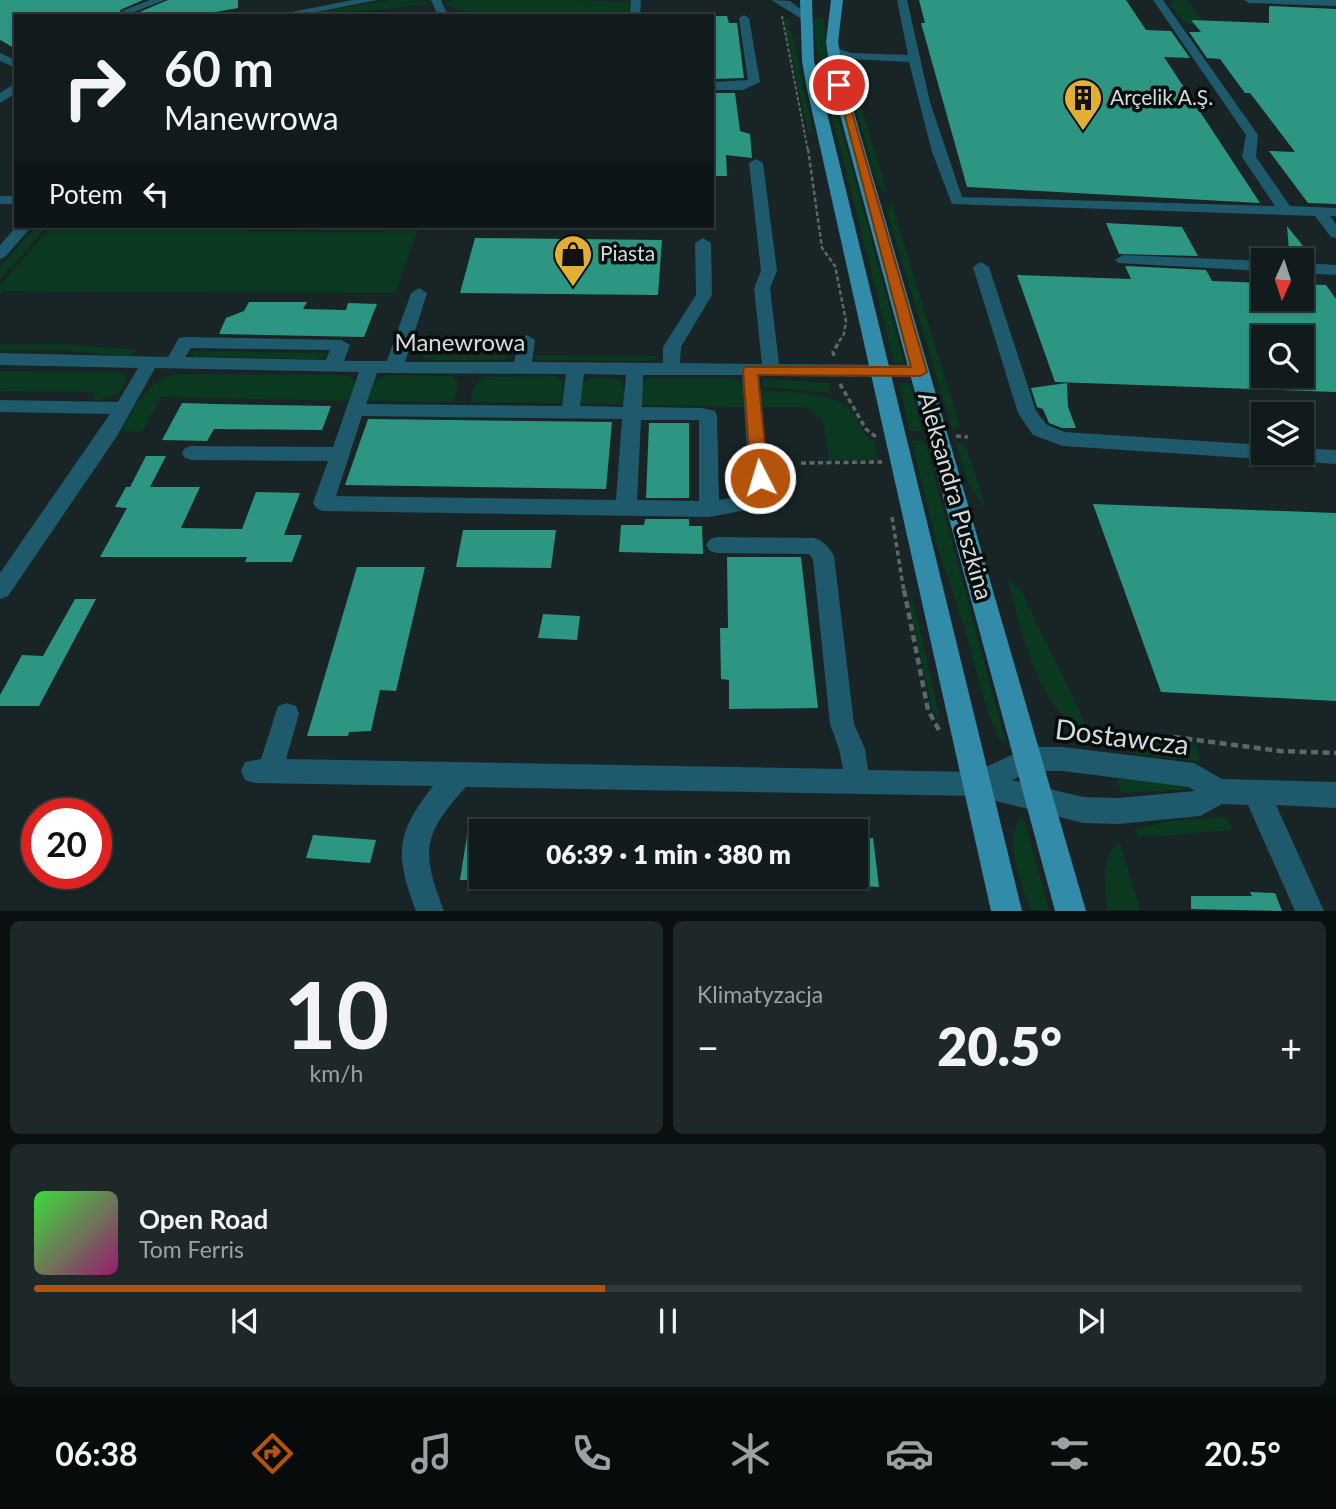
<!DOCTYPE html>
<html lang="pl">
<meta charset="utf-8">
<style>
body{margin:0;font-family:Lato,sans-serif;background:#1f2829;color:#f1f3f6;height:100vh;display:flex;flex-direction:column;font-size:26px;white-space:nowrap}
*{box-sizing:border-box;margin:0}
p{font-size:23px;color:#9ca1a3}
.icon{flex:none;width:38px;height:38px;fill:none;stroke:currentColor;stroke-width:2;stroke-linecap:round;stroke-linejoin:round}
.map{position:relative;height:911px;overflow:hidden}
.drawer{display:flex;flex-direction:column;gap:10px;padding:10px;background:#0a0f0f;flex:1}
.drawer>*{flex:none}
.top-card{position:absolute;left:14px;top:14px;width:700px;height:214px;border-radius:0px;box-shadow:0 2px 5px #0004,0 0 0 2px #31393b;background:#121b1c;color:#f1f3f6;overflow:hidden}
.needle{width:46px;rotate:183deg}
.tools{position:absolute;left:1251px;top:248px;display:grid;gap:14px}
.tools a{display:grid;place-items:center;width:63px;height:63px;border-radius:0px;background:#121b1c;box-shadow:0 2px 5px #0004,0 0 0 2px #31393b;font-size:35px}
.speed{position:absolute;left:21px;top:798px;display:flex;gap:14px;font-size:35px;font-weight:700;text-align:center}
.speed>*{display:grid;place-content:center;width:91px;height:91px;border-radius:50%;background:#121b1c;box-shadow:0 2px 5px #0004,0 0 0 2px #31393b;line-height:1}
.speed .limit{border:10px solid #d22;background:#fff;color:#111}
.pin{position:absolute;display:grid;place-items:center;width:60px;height:60px;color:#fff;margin:-30px;border:4px solid #fff;border-radius:50%;box-shadow:0 2px 7px #0007}
.me{position:absolute;width:77px;margin:-38px;rotate:355deg;stroke-linejoin:round;filter:drop-shadow(0 0 5px #0008)}
.turn{display:flex;align-items:center;gap:24px;height:147px;padding:0 35px;font-size:32px}
.turn .icon{width:91px;height:91px;stroke-width:2.5}
.turn b{display:block;font-size:49px;line-height:60px}
.then{display:flex;align-items:center;height:66px;padding:0 35px;background:#0003;gap:14px;font-size:26px}
.big{font-size:52px;font-weight:800;line-height:1.1}
.drawer .widget{flex:1;display:flex;flex-direction:column;justify-content:center;gap:10px;min-width:0;padding:0 24px;border-radius:10px;background:#1f2829}
.drawer .dial{align-items:center;gap:0}
.dial b{font-size:91px;line-height:1}
.song{display:flex;align-items:center;gap:21px}
.cover{width:84px;height:84px;border-radius:10px;background:linear-gradient(135deg,hsl(120 70% 55%),hsl(320 70% 35%))}
.played{height:7px;border-radius:4px;background:linear-gradient(90deg,#b45309 45%,#31393b 45%)}
.keys{display:flex;justify-content:space-around;direction:ltr}
.heat{display:flex;justify-content:space-between;align-items:center;font-size:38px;direction:ltr}
.drawer .tiles{flex:1;display:grid;gap:10px;grid-template-columns:1fr 1fr}
.widget:last-child{grid-column:span 2}
.trip{position:absolute;left:469px;top:819px;width:399px;height:70px;border-radius:0px;background:#121b1c;box-shadow:0 2px 5px #0004,0 0 0 2px #31393b;font-weight:800;line-height:70px;text-align:center}
.menu{display:flex;height:112px;justify-content:space-around;align-items:center;background:#070b0b;color:#9ca1a3}
.menu .icon{width:49px;height:49px}
.menu .on{color:#b45309}
.menu b{font-size:32px;color:#f1f3f6}
.map>svg:first-child{display:block}
.green{fill:#0b391f}
.building{fill:#2c9682;fill-rule:evenodd}
.lines{fill:none;stroke-linecap:round;stroke-linejoin:round}
.path-far3{stroke:#5d6768;stroke-width:2;stroke-dasharray:3.5 2;stroke-linecap:butt}
.path-far2{stroke:#5d6768;stroke-width:2.5;stroke-dasharray:4.5 2.5;stroke-linecap:butt}
.path-far1{stroke:#5d6768;stroke-width:3.5;stroke-dasharray:5 3.5;stroke-linecap:butt}
.path{stroke:#5d6768;stroke-width:4.5;stroke-dasharray:7 4.5;stroke-linecap:butt}
.minor{fill:#1f596c;fill-rule:evenodd}
.major{fill:#328ca9;fill-rule:evenodd}
.route{fill:#b45309;stroke:#753606;stroke-width:2}
.labels{text-anchor:middle;stroke-width:7;stroke-linejoin:round;paint-order:stroke}
.far-poi-label{font-size:21px;fill:#d3dbdb;stroke:#070c0c;text-anchor:start}
.street-label{font-size:24px;fill:#d3dbdb;stroke:#070c0c}
.near-street-label{font-size:28px;fill:#d3dbdb;stroke:#070c0c}
</style>
<div class="map">
<svg width="1336" height="911" viewBox="0 0 1336 911">
<rect width="100%" height="100%" fill="#182425"/>
<!-- green -->
<g class="green">
<path d="M393 0H427L389 4 426 1 428 4 324 16H291Z"/>
<path d="M451 0H627L574 1 630 2 629 16H480L442 4 453 1Z"/>
<path d="M1174 0H1187L1202 20H1192L1195 25 1184 23 1170 4Z"/>
<path d="M814 18H824L826 71 904 362H894L818 61Z"/>
<path d="M785 20 790 21V26L786 28 792 32 813 132H808L786 31Z"/>
<path d="M850 65 852 77 888 194 879 187 845 71Z"/>
<path d="M892 204 959 424V428L953 431 886 208Z"/>
<path d="M36 226H47L0 280V267Z"/>
<path d="M51 226H249L248 231 383 232 386 226H419L395 293 4 291 0 294V286Z"/>
<path d="M0 344H62L137 350 132 355 126 356 56 350H0Z"/>
<path d="M189 352V351L330 353 318 359 196 357Z"/>
<path d="M417 354 510 355H512L504 360H432Z"/>
<path d="M532 355 661 356 649 361 537 360Z"/>
<path d="M0 371 116 372 124 375 127 380 118 394 98 401 93 398 95 392 0 391Z"/>
<path d="M176 374 350 375 356 384 350 401 161 397 142 432 121 431C136 406 146 382 176 374Z"/>
<path d="M386 375 452 376 458 383 454 402 366 401 374 382Z"/>
<path d="M555 376 564 383 561 403 470 402 475 384 485 377Z"/>
<path d="M590 378C617 378 626 374 624 404H578L581 384Z"/>
<path d="M650 378H732L742 384 744 407 640 405 642 383Z"/>
<path d="M770 379 829 383 830 393 760 386 764 380Z"/>
<path d="M899 383 910 384 922 431H910Z"/>
<path d="M760 390C785 392 842 391 856 416 861 424 862 432 869 440H874L878 460H829L823 420 806 407H762Z"/>
<path d="M912 441H925L1006 744 1000 740 989 716 965 630 937 546Z"/>
<path d="M955 441 966 447 984 501V508L969 485Z"/>
<path d="M1007 579 1021 590 1080 712 1089 737C1034 704 1024 636 1007 579Z"/>
<path d="M908 600H913L941 724 932 710Z"/>
<path d="M1120 735 1196 744 1200 762 1139 754 1106 745 1109 738Z"/>
<path d="M1116 778 1197 787 1198 789 1121 793Z"/>
<path d="M1023 816 1049 910H1030C1023 885 1000 837 1023 816Z"/>
<path d="M1227 817 1233 830 1147 837 1139 835 1134 830 1167 821Z"/>
<path d="M1119 840 1140 909V910H1108C1103 885 1101 860 1119 840Z"/>
</g>
<!-- building -->
<g class="building">
<path d="M0 0H143L120 10 121 14 130 16 168 0H238V8L193 16H16V49L0 40Z"/>
<path d="M919 0H1126L1146 30 1171 31 1190 58 1164 57 1260 203 967 187 921 23H925Z"/>
<path d="M1269 6 1336 9V204L1308 203 1269 151 1295 152 1250 93H1245L1220 59 1207 58 1189 32H1201L1191 20 1269 23Z"/>
<path d="M712 16H727L729 23H737L744 78 712 79Z"/>
<path d="M712 93H735L740 131 750 134 752 158 726 155 727 176H712Z"/>
<path d="M1106 223 1182 227 1198 256 1119 254Z"/>
<path d="M1287 226 1315 261 1303 260 1289 251Z"/>
<path d="M475 238 662 240 658 295 460 293Z"/>
<path d="M1125 266 1206 270 1212 281 1264 283V299H1302V284L1326 285 1336 299V392L1055 382 1017 275 1131 279ZM1264 338H1302V376H1264Z"/>
<path d="M249 302H307L303 309 346 310 348 303 377 304 364 337 219 334 226 318 244 311Z"/>
<path d="M1067 383 1068 407 1076 428H1062L1049 423 1043 409 1037 407 1031 388Z"/>
<path d="M182 403 214 404 331 406 322 430 214 429 207 441 162 440Z"/>
<path d="M368 419 612 422 606 489 345 485Z"/>
<path d="M649 423H689V498H646Z"/>
<path d="M146 456H166L150 487H200L181 528 242 529 256 492 300 493 284 535H302L292 562H245L247 557H100L127 508 115 507 126 487H130Z"/>
<path d="M1093 504 1336 513V701L1161 692Z"/>
<path d="M645 519H689V526H702L703 554 619 552 621 525H644Z"/>
<path d="M463 530H556L551 568 456 567Z"/>
<path d="M727 557H801L818 708 729 709V680L721 679 720 628H728Z"/>
<path d="M357 567H425L396 691 380 690 371 731 349 732 348 736H307Z"/>
<path d="M75 599H96L39 706H0V695L22 655 43 656Z"/>
<path d="M543 614 580 616 577 640 538 638Z"/>
<path d="M468 829H481V880H460Z"/>
<path d="M313 835 376 840 370 863 306 858Z"/>
<path d="M856 838H873L879 887 856 886Z"/>
<path d="M1250 892 1275 893 1282 911 1191 909V896H1252Z"/>
</g>
<g class="lines">
<!-- path-far3 -->
<path class="path-far3" d="M782 16 808 151"/>
<!-- path-far2 -->
<path class="path-far2" d="M808 149 822 248 835 266 846 321 844 334 838 343"/>
<!-- path-far1 -->
<g class="path-far1">
<path d="M834 356 833 352 839 342"/>
<path d="M840 384 866 429 876 437"/>
<path d="M956 436 968 437"/>
<path d="M801 463 882 462"/>
<path d="M892 517 904 592"/>
</g>
<!-- path -->
<g class="path">
<path d="M904 590 928 710 939 730"/>
<path d="M1174 737 1280 751 1336 753"/>
</g>
<!-- minor -->
<g class="minor">
<path d="M150 0H165L131 13 122 11Z"/>
<path d="M353 0H377L296 16H271Z"/>
<path d="M431 0H441L448 16H438Z"/>
<path d="M631 0H641L640 16H630Z"/>
<path d="M771 0 790 1 811 17 802 19Z"/>
<path d="M897 0H907L930 102 962 197 1275 206 1242 157 1246 135 1153 0H1163L1258 135 1256 157 1290 206 1336 208V216H1330L1336 224V238L1331 237 1315 216 952 204 932 152 909 62 851 59 826 50 832 47 852 53 908 55Z"/>
<path d="M1244 0H1336V6L1249 3Z"/>
<path d="M744 15 749 18 760 82 743 90H712V82L748 80 739 18Z"/>
<path d="M0 53 16 60V68L0 61Z"/>
<path d="M16 83V93L0 103V93Z"/>
<path d="M756 159 763 163 777 271 770 288 779 364 920 365 929 371 920 377 759 376 771 501 768 506 709 517 323 511 316 508 313 503 328 461 192 460 185 458 182 453 185 448 192 446 333 447 359 372 155 368 117 436 8 596 0 599V573L110 414 0 412V400L118 402 138 368 0 365V353L168 357 179 338 185 337 341 340 350 345 344 361H387L411 293 419 288 427 293 405 362H514L519 340 527 335 535 340 532 362 663 363V347L696 295 695 243 703 238 711 243 712 295 681 347 680 363 762 364 754 288 761 271 749 163ZM191 348 330 350 326 360 185 357ZM377 373 566 374 562 406 366 404ZM584 374 626 375 623 407 580 406ZM643 375H742L750 495 719 500 717 416 715 411 702 408 642 407ZM362 416 622 419 616 500 336 496ZM641 420H699V501L637 500Z"/>
<rect x="0" y="196" width="16" height="8"/>
<path d="M17 226H32L5 257 0 259V245Z"/>
<path d="M1123 255 1264 261V271L1118 263 1115 260Z"/>
<path d="M981 262 989 267 1036 411 1047 425 1065 432 1264 445V453H1302V448L1336 450V464L1063 446 1033 435 1018 413 973 267Z"/>
<path d="M1302 263 1336 265V275L1302 273Z"/>
<path d="M717 537 814 538C824 541 829 547 834 556L854 724 865 749 868 770 975 772 1029 747H1063L1194 763 1222 779 1336 782V808L1276 805 1324 911H1295L1248 805 1222 804 1200 816 1119 824 1083 823 976 796 466 787C422 835 421 852 444 911H416C395 856 395 834 433 786L254 783 245 780 241 771 245 762 261 759 278 706 287 703 296 706 299 714 286 759 843 769 839 749 830 724 813 559 809 554 717 553 710 551 706 545 710 539ZM1031 771H1063L1189 787 1195 791 1119 798 1083 797 1012 780Z"/>
</g>
<!-- major -->
<g class="major">
<path d="M800 0H812L814 61 820 84 1022 911H991L806 84 802 61Z"/>
<path d="M831 0H843L838 42 846 85 1086 911H1055L832 85 826 42Z"/>
</g>
</g>
<!-- route -->
<path class="route" d="M836 82 844 85 927 372 920 376 758 375 768 478 760 484 751 478 743 370 745 367H911Z"/>
<!-- icons -->
<defs>
<symbol id="building-pin" viewBox="-11 -11 22 30"><path d="M0 17L-7.5 6A9.5 9.5 0 1 1 7.5 6Z" fill="#e2af34" stroke="#070c0c"/><path d="M-4-6H4V6H1V3H-1V6H-4ZM-2.5-4.3h1.7v1.8h-1.7ZM.8-4.3h1.7v1.8H.8ZM-2.5-1h1.7V.8h-1.7ZM.8-1h1.7V.8H.8Z" fill="#111"/></symbol>
<symbol id="shop-pin" viewBox="-11 -11 22 30"><path d="M0 17L-7.5 6A9.5 9.5 0 1 1 7.5 6Z" fill="#e2af34" stroke="#070c0c"/><path d="M-5-2.5h2.3a2.7 3.5 0 0 1 5.4 0H5L5.5 6h-11ZM-1.5-2.5h3a1.5 2.3 0 0 0-3 0Z" fill="#111"/></symbol>
</defs>
<g fill-rule="evenodd">
<use href="#building-pin" x="1061" y="76" width="44" height="60"/>
<use href="#shop-pin" x="551" y="232" width="44" height="60"/>
</g>
<g class="labels">
<!-- far-poi labels -->
<g class="far-poi-label">
<text x="1110" y="105">Arçelik A.Ş.</text>
<text x="600" y="261">Piasta</text>
</g>
<!-- street labels -->
<g class="street-label">
<text x="460" y="351">Manewrowa</text>
<text transform="translate(955 496) rotate(74)" y="8">Aleksandra Puszkina</text>
</g>
<!-- near-street labels -->
<g class="near-street-label">
<text transform="translate(1122 737) rotate(7)" y="10">Dostawcza</text>
</g>
</g>
</svg>
<div class="tools">
<a><svg class="needle" viewBox="-14 -14 28 28"><path d="M0-13l5 13h-10z" fill="#e53935"/><path d="M0 13l5-13h-10z" fill="#9ca1a3"/></svg></a>
<a><svg class="icon" aria-label="search" viewBox="0 0 24 24"><circle cx="10" cy="10" r="6"/><path d="M15 15l6 6"/></svg></a>
<a><svg class="icon" aria-label="layers" viewBox="0 0 24 24"><path d="M12 4l9 5-9 5-9-5zM3 14l9 5 9-5"/></svg></a>
</div>
<div class="speed"><div class="limit">20</div></div>
<div class="pin" style="left:839px;top:85px;background:#d93025"><svg class="icon" aria-label="arrive" viewBox="0 0 24 24"><path d="M6 21V4h12l-3 4 3 4H6"/></svg></div>
<svg class="me" style="left:760px;top:478px" viewBox="-20 -20 40 40"><circle r="17" fill="#b45309" stroke="#fff" stroke-width="3"/><path d="M0-11L8 9 0 5-8 9z" fill="#fff"/></svg>
<div class="trip">06:39 · 1 min · 380 m</div>
<div class="top-card">
<div class="turn"><svg class="icon" aria-label="right" viewBox="0 0 24 24"><path d="M7 20v-9h11M14 6l5 5-5 5"/></svg><div><b>60 m</b>Manewrowa</div></div>
<div class="then">Potem<svg class="icon" aria-label="left" viewBox="0 0 24 24"><path d="M17 20v-9H6M10 6l-5 5 5 5"/></svg></div>
</div>
</div>
<section class="drawer">
<div class="tiles">
<div class="widget dial"><b>10</b><p>km/h</p></div>
<div class="widget"><p>Klimatyzacja</p>
<div class="heat"><a>−</a><b class="big">20.5°</b><a>+</a></div>
</div>
<div class="widget">
<div class="song"><i class="cover"></i><div><b>Open Road</b><p>Tom Ferris</p></div></div>
<div class="played"></div>
<div class="keys"><svg class="icon" aria-label="previous" viewBox="0 0 24 24"><path d="M18 5L8 12l10 7zM5 5v14"/></svg><svg class="icon" aria-label="pause" viewBox="0 0 24 24"><path d="M8 5v14M16 5v14"/></svg><svg class="icon" aria-label="next" viewBox="0 0 24 24"><path d="M6 5l10 7-10 7zM19 5v14"/></svg></div>
</div>
</div>
</section>
<nav class="menu">
<b>06:38</b>
<svg class="icon on" aria-label="directions" viewBox="0 0 24 24"><path d="M12 3l9 9-9 9-9-9zM9 14v-3h6M13 9l2 2-2 2"/></svg>
<svg class="icon" aria-label="music" viewBox="0 0 24 24"><path d="M9 18V5l10-2v13"/><circle cx="6" cy="18" r="3"/><circle cx="16" cy="16" r="3"/></svg>
<svg class="icon" aria-label="phone" viewBox="0 0 24 24"><path d="M5 4h4l2 5-3 2q2 4 5 5l2-3 5 2v4C11 20 4 13 5 4z"/></svg>
<svg class="icon" aria-label="climate" viewBox="0 0 24 24"><path d="M12 3v18M4 7l16 10M4 17L20 7"/></svg>
<svg class="icon" aria-label="car" viewBox="0 0 24 24"><path d="M5 17H2v-5l4-1 3-4h7l3 4 3 1v5h-3M9 17h6M6 11h13"/><circle cx="7" cy="17" r="2"/><circle cx="17" cy="17" r="2"/></svg>
<svg class="icon" aria-label="filters" viewBox="0 0 24 24"><path d="M4 7h16M4 17h16"/><circle cx="9" cy="7" r="2"/><circle cx="15" cy="17" r="2"/></svg>
<b>20.5°</b>
</nav>
